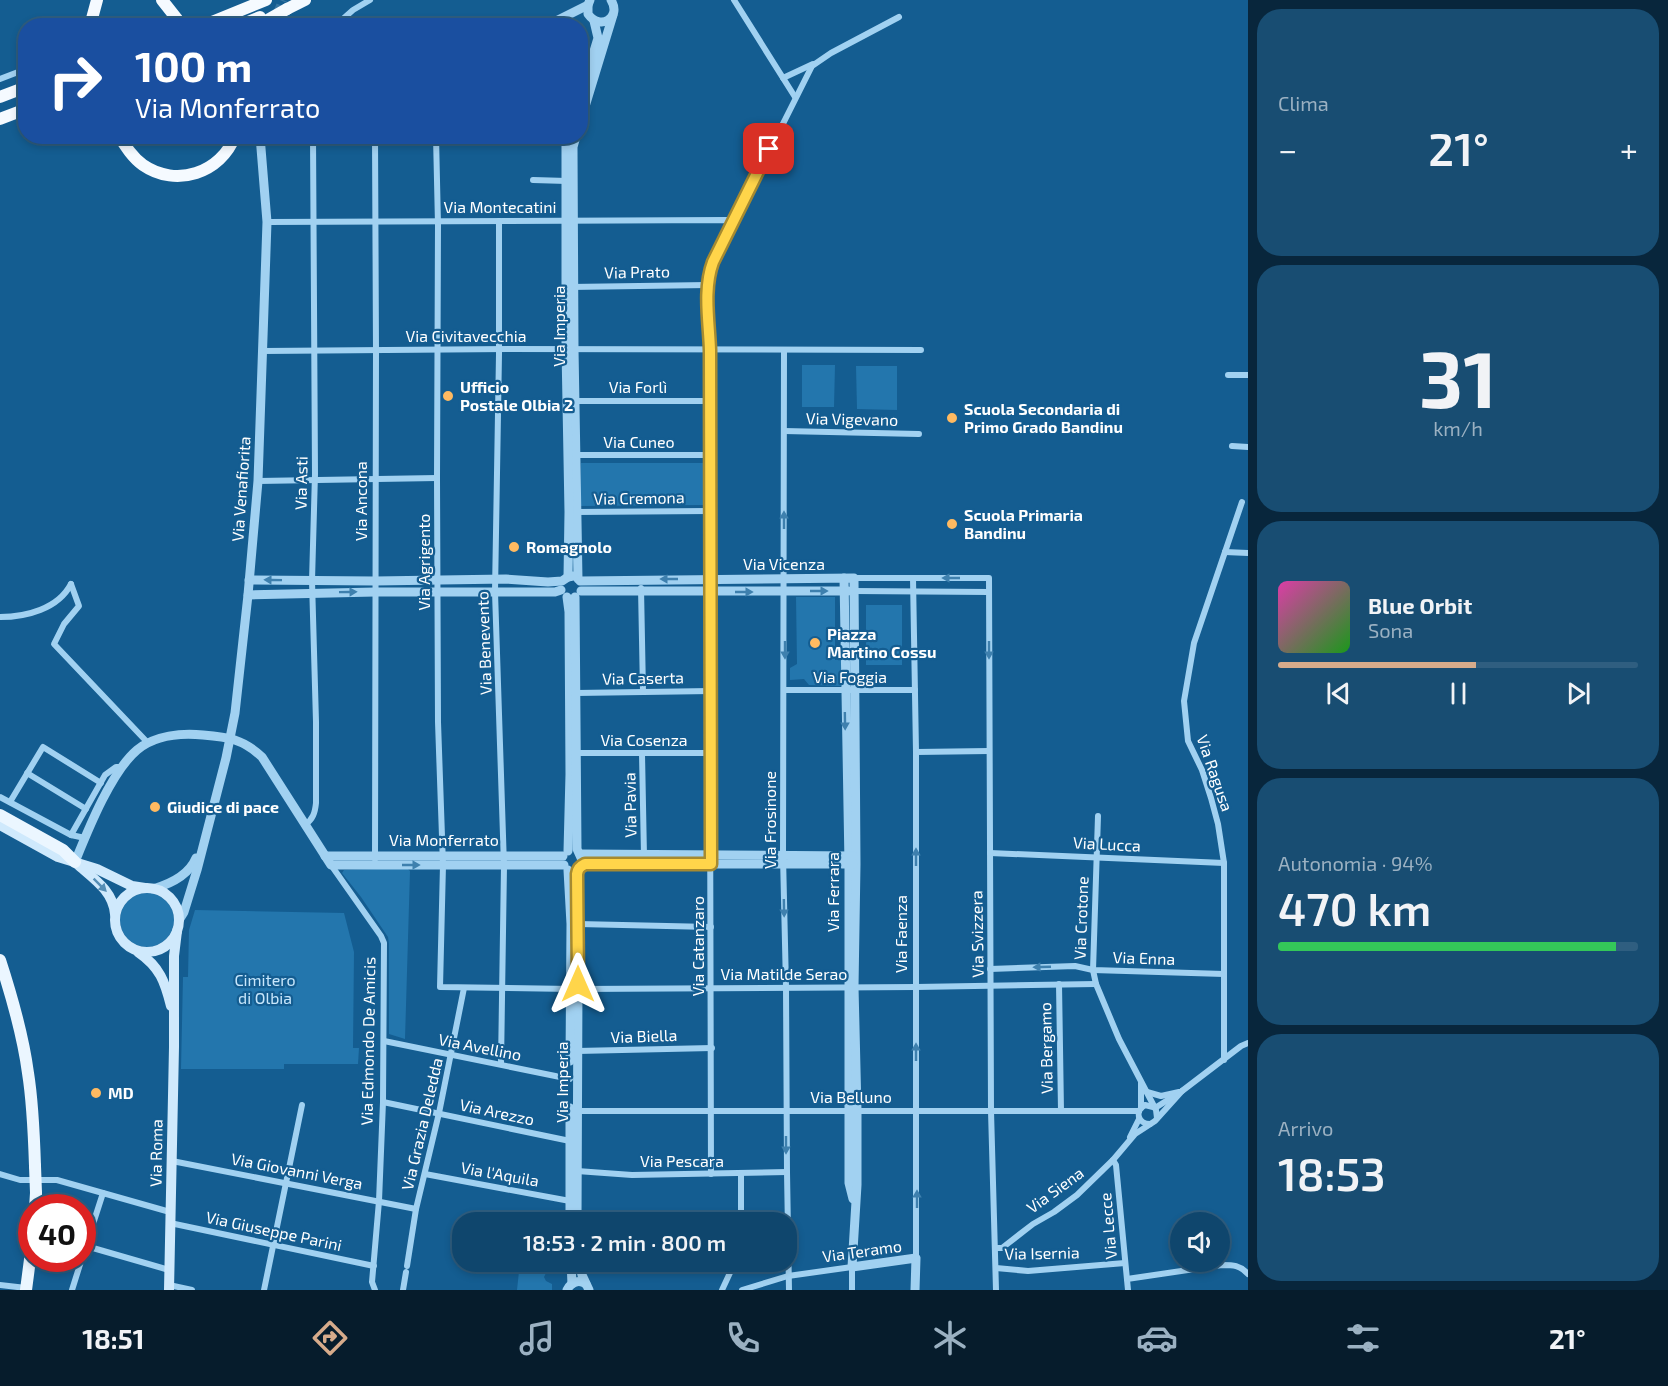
<!DOCTYPE html>
<html lang="it">
<meta charset="utf-8">
<style>
body{margin:0;font-family:"Exo 2",sans-serif;background:#184d72;color:#f1f3f6;height:100vh;display:flex;flex-direction:column;font-size:22px;white-space:nowrap}
*{box-sizing:border-box;margin:0}
p{font-size:20px;color:#9bb1c2}
.icon{flex:none;width:33px;height:33px;fill:none;stroke:currentColor;stroke-width:2;stroke-linecap:round;stroke-linejoin:round}
.map{position:relative;flex:1;overflow:hidden}
.panel{display:flex;flex-direction:column;gap:9px;padding:9px;background:#08263c;width:420px}
.panel>*{flex:none}
.guide{position:absolute;left:18px;top:18px;width:570px;height:126px;border-radius:24px;box-shadow:0 3px 9px #0003,0 0 0 2px #2f5e80;background:#1a4fa0;color:#fff;overflow:hidden}
.fabs{position:absolute;left:1170px;top:1212px;display:grid;gap:12px}
.fabs a{display:grid;place-items:center;width:60px;height:60px;border-radius:50%;background:#0f466d;box-shadow:0 3px 9px #0003,0 0 0 2px #2f5e80;font-size:30px}
.speed{position:absolute;left:18px;top:1194px;display:flex;gap:12px;font-size:30px;font-weight:700;text-align:center}
.speed>*{display:grid;place-content:center;width:78px;height:78px;border-radius:50%;background:#0f466d;box-shadow:0 3px 9px #0003,0 0 0 2px #2f5e80;line-height:1}
.speed .limit{border:9px solid #d22;background:#fff;color:#111}
.pin{position:absolute;display:grid;place-items:center;width:51px;height:51px;color:#fff;margin:-26px;border-radius:12px;box-shadow:0 3px 9px #0006}
.me{position:absolute;width:66px;margin:-33px;rotate:0deg;stroke-linejoin:round;filter:drop-shadow(0 0 4px #0008)}
.turn{display:flex;align-items:center;gap:21px;height:126px;padding:0 18px;font-size:27px}
.turn .icon{width:78px;height:78px;stroke-width:2.5}
.turn b{display:block;font-size:42px;line-height:51px}
.big{font-size:45px;font-weight:600;line-height:1.1}
.panel .card{flex:1;display:flex;flex-direction:column;justify-content:center;gap:9px;min-width:0;padding:0 21px;border-radius:24px;background:#184d72}
.panel .dial{align-items:center;gap:0}
.dial b{font-size:78px;line-height:1}
.song{display:flex;align-items:center;gap:18px}
.cover{width:72px;height:72px;border-radius:9px;background:linear-gradient(135deg,hsl(320 70% 55%),hsl(120 70% 35%))}
.played{height:6px;border-radius:3px;background:linear-gradient(90deg,#d6ab8b 55%,#2f5e80 55%)}
.keys{display:flex;justify-content:space-around;direction:ltr}
.heat{display:flex;justify-content:space-between;align-items:center;font-size:33px;direction:ltr}
.charge{height:9px;border-radius:4px;background:linear-gradient(90deg,#34c759 94%,#2f5e80 0)}
.trip{position:absolute;left:452px;top:1212px;width:345px;height:60px;border-radius:24px;background:#0f466d;box-shadow:0 3px 9px #0003,0 0 0 2px #2f5e80;font-weight:600;line-height:60px;text-align:center}
.tab-bar{display:flex;height:96px;justify-content:space-around;align-items:center;background:#061c2c;color:#9bb1c2}
.tab-bar .icon{width:42px;height:42px}
.tab-bar .on{color:#d6ab8b}
.tab-bar b{font-size:27px;color:#f1f3f6}
main{display:flex;flex:1;min-height:0}
.map>svg:first-child{display:block}
.green{fill:#2376ad}
.lines{fill:none;stroke-linecap:round;stroke-linejoin:round}
.tertiary-tunnel{stroke:#3775a2;stroke-width:9;stroke-dasharray:9 4.5;stroke-linecap:butt}
.minor{stroke:#a1d1f1;stroke-width:6}
.tertiary{stroke:#a1d1f1;stroke-width:9}
.secondary{stroke:#cfe9fc;stroke-width:10}
.primary{stroke:#ebf6ff;stroke-width:12}
.trunk{stroke:#f5faff;stroke-width:12}
.primary-bridge{stroke:#ebf6ff;stroke-width:12}
.trunk-bridge{stroke:#f5faff;stroke-width:12}
.oneway{fill:#3e80ae}
.oneway2{fill:#558eb6}
.route-casing{stroke:#a68a30;stroke-width:15}
.route{stroke:#ffd54a;stroke-width:10}
.poi-dot{fill:#ffba61;stroke:#145d91;stroke-width:2}
.labels{text-anchor:middle;stroke-width:4.5;stroke-linejoin:round;paint-order:stroke}
.street-label{font-size:16px;fill:#fff;stroke:#145d91}
.poi-label{font-size:16px;font-weight:bold;fill:#fff;stroke:#145d91;text-anchor:start}
.park-label{font-size:16px;fill:#c8e7fc;stroke:#145d91}
</style>
<main>
<div class="map">
<svg width="1248" height="1290" viewBox="0 0 1248 1290">
<rect width="100%" height="100%" fill="#145d91"/>
<!-- green -->
<g class="green">
<path d="M802 365H835L834 407H802Z"/>
<path d="M856 366H897V410L857 409Z"/>
<path d="M581 463H704V505L581 506Z"/>
<path d="M796 597H835V660L841 659V686L809 685 804 679 790 680V668L797 664Z"/>
<rect x="866" y="605" width="36" height="60"/>
<path d="M407 868 410 871 405 1039 389 1034V944L388 937 361 897 342 873 344 870Z"/>
<circle cx="147" cy="920" r="27"/>
<path d="M195 910 344 913 354 952 353 1048H359L358 1064H284V1069H181L183 977H188L189 930Z"/>
<path d="M520 1262H552V1272L546 1273 544 1277 546 1281 552 1284V1290H517Z"/>
</g>
<g class="lines">
<!-- tertiary-tunnel -->
<path class="tertiary-tunnel" d="M272 26 283 0"/>
<!-- minor -->
<g class="minor">
<path d="M734 0 795 97"/>
<path d="M335 26 353 10 370 0"/>
<path d="M783 78 813 64"/>
<path d="M0 79 26 69"/>
<path d="M436 136 438 225 437 478 438 722 443 865 440 987 571 989"/>
<path d="M533 180 567 181"/>
<path d="M499 221V354L495 592 504 866 501 1064"/>
<path d="M267 222 726 220 733 222"/>
<path d="M570 287 708 285"/>
<path d="M784 350 783 856 786 987 787 1172 789 1290"/>
<path d="M263 351 508 349 921 350"/>
<path d="M1228 375H1248"/>
<path d="M572 401H709"/>
<path d="M784 431 919 434"/>
<path d="M1232 446 1248 447"/>
<path d="M572 455H709"/>
<path d="M258 481 437 478"/>
<path d="M575 512 709 511"/>
<path d="M1225 552 1248 553"/>
<path d="M854 578H989L991 1111 996 1290"/>
<path d="M913 578 916 752V1258"/>
<path d="M71 584 79 606 64 624 54 644 148 743"/>
<path d="M641 588 643 692"/>
<path d="M854 591 989 592"/>
<path d="M0 617C26 617 58 609 71 584"/>
<path d="M785 690H915"/>
<path d="M576 693 711 691"/>
<path d="M916 752 989 751"/>
<path d="M577 753H711"/>
<path d="M642 754 644 856"/>
<path d="M27 773 86 809"/>
<path d="M0 797 71 835 85 838"/>
<path d="M10 802 43 747 101 783"/>
<path d="M1098 816 1093 970 1096 984 1119 1039 1156 1110 1157 1118"/>
<path d="M305 825C313 819 315 813 316 803V722L312 581 315 474 313 136"/>
<path d="M71 835 105 775 116 767H121"/>
<path d="M990 853 1224 863"/>
<path d="M375 859 376 350 375 136"/>
<path d="M331 865 381 936 384 943 383 1102 379 1201 372 1282 375 1290"/>
<path d="M578 924 711 927"/>
<path d="M990 969 1075 966 1093 970 1224 974"/>
<path d="M1059 984 1061 1111"/>
<path d="M578 989 916 987 1096 984"/>
<path d="M384 1041 570 1079"/>
<path d="M577 1051 712 1048"/>
<path d="M1224 1060V863L1218 824 1211 798 1202 770 1188 741 1184 701 1194 643 1242 502"/>
<path d="M1147 1092 1161 1096 1179 1092"/>
<path d="M383 1102 570 1141"/>
<path d="M1141 1108V1083"/>
<path d="M1155 1108 1182 1091 1241 1046 1248 1043"/>
<path d="M576 1111H1139"/>
<path d="M1150 1124C1138 1124 1134 1111 1145 1105L1153 1107"/>
<path d="M1130 1137 1139 1119"/>
<path d="M1113 1160 1116 1165 1128 1290"/>
<path d="M172 1161 416 1209"/>
<path d="M577 1171 632 1175 787 1172"/>
<path d="M0 1174 20 1180H57L170 1212"/>
<path d="M425 1174 570 1201"/>
<path d="M711 1174 709 349 708 285 709 274 713 263 812 66 831 53 899 17"/>
<path d="M741 1222V1174"/>
<path d="M170 1223 374 1266"/>
<path d="M86 1246 169 1270"/>
<path d="M995 1248H1002L1033 1224 1054 1212 1077 1195 1113 1160 1135 1134 1155 1121 1182 1091"/>
<path d="M82 1258 103 1193"/>
<path d="M407 1266 416 1209 439 1113 464 988"/>
<path d="M996 1268 1028 1271 1125 1263"/>
<path d="M1127 1279 1222 1265C1233 1265 1240 1265 1248 1274"/>
<path d="M0 1285 26 1288"/>
<path d="M169 1285 192 1290"/>
<path d="M72 1290 82 1258"/>
<path d="M264 1290 302 1105"/>
<path d="M403 1290 406 1272"/>
<path d="M722 1290 735 1262"/>
<path d="M742 1290 788 1276 852 1267V1290"/>
</g>
<!-- tertiary -->
<g class="tertiary">
<path d="M590 0 588 5V14C600 31 622 18 611 0"/>
<path d="M546 26 588 5"/>
<path d="M580 97 598 38 594 21"/>
<path d="M580 123 613 15"/>
<path d="M576 136 573 147 574 349 578 579"/>
<path d="M568 577 569 512 566 349V146L568 136"/>
<path d="M844 578 849 864V1183L853 1199"/>
<path d="M249 580 375 581 506 579 548 582 562 581 568 577 573 576"/>
<path d="M580 581 854 578 856 864 854 987 857 1110V1185L852 1267 916 1258 915 1290"/>
<path d="M581 591H848"/>
<path d="M248 595 375 592H555L561 590"/>
<path d="M567 597 569 612 570 774 568 851"/>
<path d="M575 597 577 849 582 860 577 874 578 984 577 1222"/>
<path d="M580 854 853 856"/>
<path d="M325 856H563"/>
<path d="M75 862C88 830 111 772 137 750 155 735 182 733 203 735 228 737 243 739 262 757L331 865H564"/>
<path d="M580 867 585 864H853"/>
<path d="M568 870 571 924 570 1061"/>
<path d="M153 889C170 884 189 875 196 858"/>
<path d="M179 920 184 912 197 870 226 758 235 713 248 595 258 481 267 222 260 136"/>
<path d="M570 1222V1108"/>
<path d="M571 1262 572 1284"/>
<path d="M579 1262 582 1275 589 1290"/>
<path d="M567 1290C571 1282 579 1279 586 1284"/>
</g>
<!-- secondary -->
<g class="secondary">
<path d="M0 825 58 857 97 869 132 886 145 888"/>
<path d="M77 864C94 879 113 891 115 914"/>
<circle cx="147" cy="920" r="32"/>
<path d="M138 952C160 967 165 982 171 1006"/>
<path d="M169 1290 174 1047V956L177 931"/>
</g>
<!-- primary -->
<g class="primary">
<path d="M0 815 63 850 75 862"/>
<path d="M0 960C12 997 23 1035 28 1073 33 1104 34 1135 35 1166"/>
<path d="M35 1208 36 1193"/>
<path d="M26 1290 32 1244"/>
</g>
<!-- trunk -->
<g class="trunk">
<path d="M162 0 177 19"/>
<path d="M287 9 305 0"/>
<path d="M90 26 97 0"/>
<path d="M202 26 266 0"/>
<path d="M238 26 260 17"/>
<path d="M0 97 26 87"/>
<path d="M0 119 26 109"/>
<path d="M119 136C126 147 133 158 143 165 176 188 221 173 235 136"/>
</g>
<!-- primary-bridge -->
<path class="primary-bridge" d="M35 1166 36 1193"/>
<!-- trunk-bridge -->
<path class="trunk-bridge" d="M257 26 287 9"/>
</g>
<!-- one-way arrows -->
<defs><path id="oneway-solid" d="M-6-.8H1V-3.2L6.5 0L1 3.2V.8H-6Z" transform="scale(1.5)"/></defs>
<g class="oneway">
<use href="#oneway-solid" transform="translate(784 520) rotate(-90)"/>
<use href="#oneway-solid" transform="translate(951 578) rotate(-180)"/>
<use href="#oneway-solid" transform="translate(669 579) rotate(180)"/>
<use href="#oneway-solid" transform="translate(273 580) rotate(-179)"/>
<use href="#oneway-solid" transform="translate(819 591)"/>
<use href="#oneway-solid" transform="translate(348 592) rotate(-1)"/>
<use href="#oneway-solid" transform="translate(744 592)"/>
<use href="#oneway-solid" transform="translate(785 650) rotate(90)"/>
<use href="#oneway-solid" transform="translate(989 650) rotate(90)"/>
<use href="#oneway-solid" transform="translate(845 721) rotate(89)"/>
<use href="#oneway-solid" transform="translate(916 857) rotate(-90)"/>
<use href="#oneway-solid" transform="translate(411 865)"/>
<use href="#oneway-solid" transform="translate(784 908) rotate(89)"/>
<use href="#oneway-solid" transform="translate(1042 967) rotate(178)"/>
<use href="#oneway-solid" transform="translate(916 1052) rotate(-90)"/>
<use href="#oneway-solid" transform="translate(786 1145) rotate(90)"/>
<use href="#oneway-solid" transform="translate(917 1199) rotate(-90)"/>
</g>
<use class="oneway2" href="#oneway-solid" transform="translate(100 885) rotate(45)"/>
<g class="lines">
<defs>
<path id="route" d="M578 984 577 874C578 869 579 867 585 864H711L710 350C709 321 703 289 713 262L769 149"/>
</defs>
<!-- route casing -->
<use href="#route" class="route-casing"/>
<!-- route -->
<use href="#route" class="route"/>
</g>
<!-- markers -->
<g class="poi-dot">
<circle cx="448" cy="396" r="6"/>
<circle cx="952" cy="418" r="6"/>
<circle cx="952" cy="524" r="6"/>
<circle cx="514" cy="547" r="6"/>
<circle cx="815" cy="643" r="6"/>
<circle cx="155" cy="807" r="6"/>
<circle cx="96" cy="1093" r="6"/>
</g>
<g class="labels">
<!-- street labels -->
<g class="street-label">
<text x="500" y="213">Via Montecatini</text>
<text transform="translate(637 272) rotate(-1)" y="6">Via Prato</text>
<text transform="translate(559 326) rotate(-90)" y="6">Via Imperia</text>
<text x="466" y="342">Via Civitavecchia</text>
<text x="638" y="393">Via Forlì</text>
<text transform="translate(852 419) rotate(1)" y="6">Via Vigevano</text>
<text x="639" y="448">Via Cuneo</text>
<text transform="translate(301 483) rotate(-89)" y="6">Via Asti</text>
<text transform="translate(241 489) rotate(-86)" y="6">Via Venafiorita</text>
<text transform="translate(639 498) rotate(-1)" y="6">Via Cremona</text>
<text transform="translate(361 501) rotate(-90)" y="6">Via Ancona</text>
<text transform="translate(424 562) rotate(-90)" y="6">Via Agrigento</text>
<text x="784" y="570">Via Vicenza</text>
<text transform="translate(484 643) rotate(-92)" y="6">Via Benevento</text>
<text x="850" y="683">Via Foggia</text>
<text transform="translate(643 678) rotate(-1)" y="6">Via Caserta</text>
<text x="644" y="746">Via Cosenza</text>
<text transform="translate(1215 773) rotate(71)" y="6">Via Ragusa</text>
<text transform="translate(630 805) rotate(-91)" y="6">Via Pavia</text>
<text transform="translate(770 820) rotate(-90)" y="6">Via Frosinone</text>
<text x="444" y="846">Via Monferrato</text>
<text transform="translate(1107 844) rotate(3)" y="6">Via Lucca</text>
<text transform="translate(833 892) rotate(-90)" y="6">Via Ferrara</text>
<text transform="translate(1081 918) rotate(-88)" y="6">Via Crotone</text>
<text transform="translate(901 934) rotate(-90)" y="6">Via Faenza</text>
<text transform="translate(977 934) rotate(-91)" y="6">Via Svizzera</text>
<text transform="translate(698 946) rotate(-90)" y="6">Via Catanzaro</text>
<text transform="translate(1144 958) rotate(2)" y="6">Via Enna</text>
<text x="784" y="980">Via Matilde Serao</text>
<text transform="translate(644 1036) rotate(-2)" y="6">Via Biella</text>
<text transform="translate(368 1041) rotate(-89)" y="6">Via Edmondo De Amicis</text>
<text transform="translate(480 1047) rotate(11)" y="6">Via Avellino</text>
<text transform="translate(1046 1048) rotate(-91)" y="6">Via Bergamo</text>
<text transform="translate(562 1082) rotate(-90)" y="6">Via Imperia</text>
<text x="851" y="1103">Via Belluno</text>
<text transform="translate(497 1112) rotate(12)" y="6">Via Arezzo</text>
<text transform="translate(422 1124) rotate(-77)" y="6">Via Grazia Deledda</text>
<text transform="translate(156 1153) rotate(-89)" y="6">Via Roma</text>
<text x="682" y="1167">Via Pescara</text>
<text transform="translate(297 1171) rotate(11)" y="6">Via Giovanni Verga</text>
<text transform="translate(500 1174) rotate(10)" y="6">Via l'Aquila</text>
<text transform="translate(1055 1190) rotate(-36)" y="6">Via Siena</text>
<text transform="translate(1108 1226) rotate(-95)" y="6">Via Lecce</text>
<text transform="translate(274 1231) rotate(12)" y="6">Via Giuseppe Parini</text>
<text transform="translate(862 1251) rotate(-8)" y="6">Via Teramo</text>
<text transform="translate(1042 1253) rotate(-1)" y="6">Via Isernia</text>
</g>
<!-- poi labels -->
<g class="poi-label">
<text x="460" y="393">Ufficio<tspan x="460" dy="18">Postale Olbia 2</tspan></text>
<text x="964" y="415">Scuola Secondaria di<tspan x="964" dy="18">Primo Grado Bandinu</tspan></text>
<text x="964" y="521">Scuola Primaria<tspan x="964" dy="18">Bandinu</tspan></text>
<text x="526" y="553">Romagnolo</text>
<text x="827" y="640">Piazza<tspan x="827" dy="18">Martino Cossu</tspan></text>
<text x="167" y="813">Giudice di pace</text>
<text x="108" y="1099">MD</text>
</g>
<!-- park labels -->
<g class="park-label">
<text x="265" y="986">Cimitero<tspan x="265" dy="18">di Olbia</tspan></text>
</g>
</g>
</svg>
<div class="fabs">
<a><svg class="icon" aria-label="sound" viewBox="0 0 24 24"><path d="M4 9h4l5-4v14l-5-4H4zM17 9q2 3 0 6"/></svg></a>
</div>
<div class="speed"><div class="limit">40</div></div>
<div class="pin" style="left:769px;top:149px;background:#d93025"><svg class="icon" aria-label="arrive" viewBox="0 0 24 24"><path d="M6 21V4h12l-3 4 3 4H6"/></svg></div>
<svg class="me" style="left:578px;top:984px" viewBox="-20 -20 40 40"><path d="M0-17L14 15 0 8-14 15z" fill="#ffd54a" stroke="#fff" stroke-width="4"/></svg>
<div class="trip">18:53 · 2 min · 800 m</div>
<div class="guide">
<div class="turn"><svg class="icon" aria-label="right" viewBox="0 0 24 24"><path d="M7 20v-9h11M14 6l5 5-5 5"/></svg><div><b>100 m</b>Via Monferrato</div></div>
</div>
</div>
<section class="panel">
<div class="card"><p>Clima</p>
<div class="heat"><a>−</a><b class="big">21°</b><a>+</a></div>
</div>
<div class="card dial"><b>31</b><p>km/h</p></div>
<div class="card">
<div class="song"><i class="cover"></i><div><b>Blue Orbit</b><p>Sona</p></div></div>
<div class="played"></div>
<div class="keys"><svg class="icon" aria-label="previous" viewBox="0 0 24 24"><path d="M18 5L8 12l10 7zM5 5v14"/></svg><svg class="icon" aria-label="pause" viewBox="0 0 24 24"><path d="M8 5v14M16 5v14"/></svg><svg class="icon" aria-label="next" viewBox="0 0 24 24"><path d="M6 5l10 7-10 7zM19 5v14"/></svg></div>
</div>
<div class="card"><p>Autonomia · 94%</p><b class="big">470 km</b><div class="charge"></div></div>
<div class="card"><p>Arrivo</p><b class="big">18:53</b></div>
</section>
</main>
<nav class="tab-bar">
<b>18:51</b>
<svg class="icon on" aria-label="directions" viewBox="0 0 24 24"><path d="M12 3l9 9-9 9-9-9zM9 14v-3h6M13 9l2 2-2 2"/></svg>
<svg class="icon" aria-label="music" viewBox="0 0 24 24"><path d="M9 18V5l10-2v13"/><circle cx="6" cy="18" r="3"/><circle cx="16" cy="16" r="3"/></svg>
<svg class="icon" aria-label="phone" viewBox="0 0 24 24"><path d="M5 4h4l2 5-3 2q2 4 5 5l2-3 5 2v4C11 20 4 13 5 4z"/></svg>
<svg class="icon" aria-label="climate" viewBox="0 0 24 24"><path d="M12 3v18M4 7l16 10M4 17L20 7"/></svg>
<svg class="icon" aria-label="car" viewBox="0 0 24 24"><path d="M5 17H2v-5l4-1 3-4h7l3 4 3 1v5h-3M9 17h6M6 11h13"/><circle cx="7" cy="17" r="2"/><circle cx="17" cy="17" r="2"/></svg>
<svg class="icon" aria-label="filters" viewBox="0 0 24 24"><path d="M4 7h16M4 17h16"/><circle cx="9" cy="7" r="2"/><circle cx="15" cy="17" r="2"/></svg>
<b>21°</b>
</nav>
